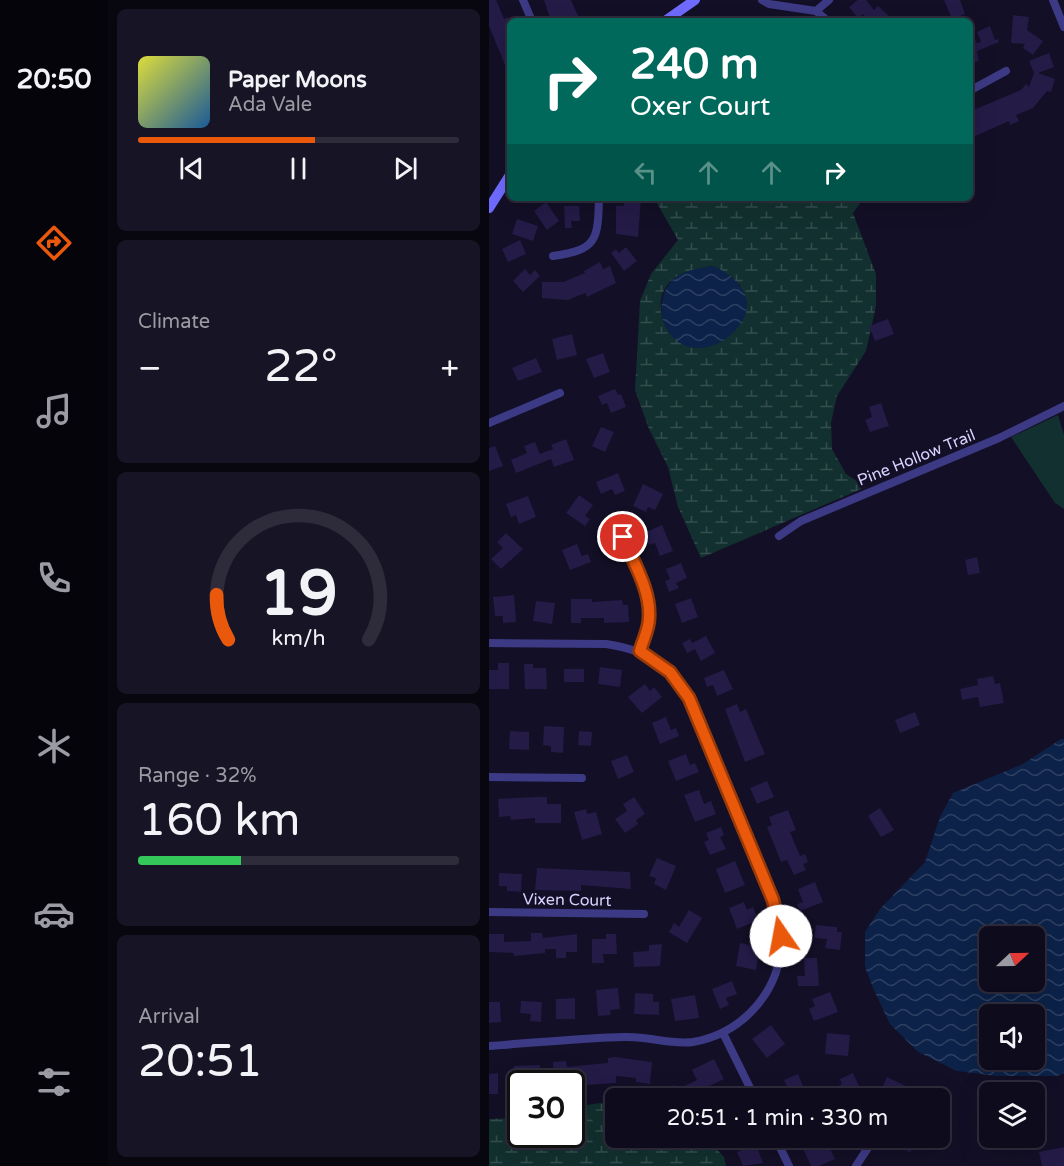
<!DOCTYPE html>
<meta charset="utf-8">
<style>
body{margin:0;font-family:"Varela Round",sans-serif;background:#171425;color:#f1f3f6;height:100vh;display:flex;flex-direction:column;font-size:22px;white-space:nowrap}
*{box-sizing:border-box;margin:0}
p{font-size:20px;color:#9b9ba3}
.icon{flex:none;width:33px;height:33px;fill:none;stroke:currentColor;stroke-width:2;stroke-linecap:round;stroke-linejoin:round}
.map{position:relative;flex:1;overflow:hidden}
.panel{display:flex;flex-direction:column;gap:9px;padding:9px;background:#08060f;width:381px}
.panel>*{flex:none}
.banner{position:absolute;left:18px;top:18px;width:466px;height:183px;border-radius:9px;box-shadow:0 6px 24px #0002,0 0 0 2px #2e2b3b;background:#00695c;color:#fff;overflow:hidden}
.needle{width:39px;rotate:68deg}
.tools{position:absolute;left:490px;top:926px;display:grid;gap:12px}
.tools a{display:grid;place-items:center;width:66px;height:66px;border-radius:9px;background:#0e0b1c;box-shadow:0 6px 24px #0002,0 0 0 2px #2e2b3b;font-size:30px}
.speed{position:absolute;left:18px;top:1070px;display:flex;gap:12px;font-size:30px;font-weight:700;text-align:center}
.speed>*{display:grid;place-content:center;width:78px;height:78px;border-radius:50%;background:#0e0b1c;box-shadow:0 6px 24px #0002,0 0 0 2px #2e2b3b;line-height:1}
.speed .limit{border:3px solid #111;border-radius:9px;background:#fff;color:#111}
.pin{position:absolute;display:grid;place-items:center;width:51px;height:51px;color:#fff;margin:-26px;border:3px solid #fff;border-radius:50%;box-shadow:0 2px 6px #0007}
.me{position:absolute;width:66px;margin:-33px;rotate:348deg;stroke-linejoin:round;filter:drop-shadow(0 0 4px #0008)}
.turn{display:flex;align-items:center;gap:21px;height:126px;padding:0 24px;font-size:27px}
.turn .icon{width:78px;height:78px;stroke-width:2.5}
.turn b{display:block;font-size:42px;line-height:51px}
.lanes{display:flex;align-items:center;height:57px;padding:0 24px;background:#0003;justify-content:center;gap:30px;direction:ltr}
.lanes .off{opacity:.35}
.big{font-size:45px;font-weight:600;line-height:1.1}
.panel .tile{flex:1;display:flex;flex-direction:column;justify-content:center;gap:9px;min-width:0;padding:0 21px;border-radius:9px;background:#171425}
.panel .dial{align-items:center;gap:0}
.dial svg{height:156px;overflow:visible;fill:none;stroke:#2e2b3b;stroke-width:7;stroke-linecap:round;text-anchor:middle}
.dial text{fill:#f1f3f6;stroke:none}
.song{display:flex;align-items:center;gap:18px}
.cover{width:72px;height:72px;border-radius:9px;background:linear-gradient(135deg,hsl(60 70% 55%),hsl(210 70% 35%))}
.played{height:6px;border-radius:3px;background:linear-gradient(90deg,#ea580c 55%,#2e2b3b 55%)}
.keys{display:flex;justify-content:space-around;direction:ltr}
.heat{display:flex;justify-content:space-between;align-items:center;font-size:33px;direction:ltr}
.charge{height:9px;border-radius:4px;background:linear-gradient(90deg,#34c759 32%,#2e2b3b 0)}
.trip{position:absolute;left:116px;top:1088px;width:345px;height:60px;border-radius:9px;background:#0e0b1c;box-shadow:0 6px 24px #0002,0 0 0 2px #2e2b3b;font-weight:600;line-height:60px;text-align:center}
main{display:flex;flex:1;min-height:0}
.tab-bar{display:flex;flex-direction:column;width:108px;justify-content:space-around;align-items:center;background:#06040b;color:#9b9ba3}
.tab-bar .icon{width:42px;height:42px}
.tab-bar .active{color:#ea580c}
.tab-bar b{font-size:27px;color:#f1f3f6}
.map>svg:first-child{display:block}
.green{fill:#12302f}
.wetland{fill:url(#wetland-marsh);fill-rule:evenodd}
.water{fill:url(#water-waves);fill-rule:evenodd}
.building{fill:#241b47}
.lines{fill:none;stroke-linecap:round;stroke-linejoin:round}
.minor{stroke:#3d3a85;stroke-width:8}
.secondary{stroke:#6f6bff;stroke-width:10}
.route-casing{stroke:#983908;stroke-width:15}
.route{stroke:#ea580c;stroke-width:10}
.labels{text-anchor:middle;stroke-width:6;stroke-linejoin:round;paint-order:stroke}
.street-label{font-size:16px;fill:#d9d4ff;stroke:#130f26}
</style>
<main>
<nav class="tab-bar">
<b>20:50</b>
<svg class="icon active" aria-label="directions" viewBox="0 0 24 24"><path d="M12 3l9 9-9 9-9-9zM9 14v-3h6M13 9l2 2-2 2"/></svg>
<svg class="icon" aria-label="music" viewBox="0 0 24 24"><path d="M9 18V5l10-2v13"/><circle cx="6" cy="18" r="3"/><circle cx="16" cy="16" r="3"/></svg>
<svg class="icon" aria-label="phone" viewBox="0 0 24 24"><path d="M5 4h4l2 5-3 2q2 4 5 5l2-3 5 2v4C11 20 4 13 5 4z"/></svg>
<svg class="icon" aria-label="climate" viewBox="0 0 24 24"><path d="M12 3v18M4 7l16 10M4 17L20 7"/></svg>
<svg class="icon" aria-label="car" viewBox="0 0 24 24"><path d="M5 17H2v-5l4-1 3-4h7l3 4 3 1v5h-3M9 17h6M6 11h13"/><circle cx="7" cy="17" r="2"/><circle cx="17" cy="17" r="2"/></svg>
<svg class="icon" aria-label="filters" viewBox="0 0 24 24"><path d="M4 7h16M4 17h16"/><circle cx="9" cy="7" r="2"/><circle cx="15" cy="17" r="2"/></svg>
</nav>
<section class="panel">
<div class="tile">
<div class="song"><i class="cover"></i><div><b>Paper Moons</b><p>Ada Vale</p></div></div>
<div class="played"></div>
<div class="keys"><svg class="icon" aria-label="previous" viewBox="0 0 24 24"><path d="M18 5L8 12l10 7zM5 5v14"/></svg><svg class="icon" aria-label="pause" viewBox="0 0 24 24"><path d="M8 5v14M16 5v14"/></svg><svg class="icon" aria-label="next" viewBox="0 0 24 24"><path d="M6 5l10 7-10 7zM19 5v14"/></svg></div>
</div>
<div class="tile"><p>Climate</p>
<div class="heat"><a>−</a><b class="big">22°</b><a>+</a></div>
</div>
<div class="tile dial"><svg viewBox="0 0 100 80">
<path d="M14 69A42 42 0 1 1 86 69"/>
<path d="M14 69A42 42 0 0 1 8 46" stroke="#ea580c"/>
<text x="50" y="56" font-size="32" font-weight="700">19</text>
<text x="50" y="72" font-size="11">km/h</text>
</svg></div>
<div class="tile"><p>Range · 32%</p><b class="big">160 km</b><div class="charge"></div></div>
<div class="tile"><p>Arrival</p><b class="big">20:51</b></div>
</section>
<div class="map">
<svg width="575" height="1166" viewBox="0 0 575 1166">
<defs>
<pattern id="wetland-marsh" width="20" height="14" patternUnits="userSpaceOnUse" patternTransform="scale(1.5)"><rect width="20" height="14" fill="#12302f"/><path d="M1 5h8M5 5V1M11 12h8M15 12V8" fill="none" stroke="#344d4e"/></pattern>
<pattern id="water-waves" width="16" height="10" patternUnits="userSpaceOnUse" patternTransform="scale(1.5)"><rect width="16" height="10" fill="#0c2248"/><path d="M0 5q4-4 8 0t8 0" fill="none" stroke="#2f4163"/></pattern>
</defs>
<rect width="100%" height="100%" fill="#130f26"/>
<!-- green -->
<path class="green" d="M569 415 575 435V509L566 503 522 437Z"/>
<!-- wetland -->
<g class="wetland">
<path d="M165 198H375L364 213 387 274V306L377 351 348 396 342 423 343 449 357 474 377 487 212 558 189 507 179 467 160 429 146 390 151 301 162 274 189 240ZM223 266 251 285 257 313C200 395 148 309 183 280 194 271 209 269 223 266Z"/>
<path d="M126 1101V1137H217L235 1157 237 1166H0V1119L31 1118 32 1134H82L83 1107Z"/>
</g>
<!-- water -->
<g class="water">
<path d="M223 266C240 271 264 292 257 313 246 343 204 363 181 334 167 316 170 285 192 274 202 269 212 268 223 266Z"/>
<path d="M572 739H575V1073L568 1076H507L468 1071 429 1052 401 1024 384 988 376 967V932L391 909 436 862 451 817 464 793 534 764ZM501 936H546V981H501ZM501 1014H546V1059H501Z"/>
</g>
<!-- building -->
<g class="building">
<path d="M0 0H7L15 19 19 17 21 23V62L16 65 0 26Z"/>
<path d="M55 0H82L90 18 62 21Z"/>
<path d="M369 0H377L385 10 389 6 400 16 395 21H381L374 14 369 18 360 7Z"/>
<path d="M455 0H471L476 14 463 19Z"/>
<path d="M524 15 540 17 538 30 554 41 544 55 534 48 536 44 522 43Z"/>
<path d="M501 26 506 40 509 39 510 42 488 51 490 61 482 63V34H485L487 43 492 42 488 32Z"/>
<path d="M560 53 565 67 549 73 566 79 562 92 558 91 544 108 527 115 530 121 521 125 520 121 484 137 482 130V118L484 117 482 111 532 90 537 84 540 87 545 73 540 61Z"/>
<path d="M135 199H152L149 237 127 234V206H135Z"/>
<path d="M57 202 70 221 58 230 45 211Z"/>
<path d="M75 206H90L91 221H82L83 228H76Z"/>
<path d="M28 219 49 226 44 241 23 234Z"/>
<path d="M31 240 37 254 19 262 13 249Z"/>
<path d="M137 247 148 261 135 271 122 253 127 249 130 253Z"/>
<path d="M111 262 114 269 121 266 127 283 98 297 96 293 79 300 53 298V282H74L96 273 95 271Z"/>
<path d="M36 269 41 275 46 270 51 276 34 292 24 281Z"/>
<path d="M399 319 405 334 386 341 380 326Z"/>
<path d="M83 334 88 355 68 360 63 339Z"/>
<path d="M114 353 121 372 105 378 97 359Z"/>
<path d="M47 358 53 372 29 381 23 368Z"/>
<path d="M126 389 129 395 132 394 137 407 122 413 118 403 113 405 109 396Z"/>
<path d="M392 403 400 426 381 432 376 420 383 417 380 407Z"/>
<path d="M112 427 125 432 116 452 103 446Z"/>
<path d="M77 439 85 460 65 467 62 459 27 473 22 460 38 453 35 446 46 442 51 454 64 449 62 445Z"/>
<path d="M6 446 14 466 0 471V448Z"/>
<path d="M129 473 136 491 126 495 123 489 112 494 107 482Z"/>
<path d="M154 484 174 494 166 510 159 507 157 512 144 506Z"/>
<path d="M90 495 104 505 96 516 101 519 96 526 77 513Z"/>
<path d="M39 496 47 517 30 524 27 515 22 517 17 504Z"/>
<path d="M173 525 184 551 171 556 166 543 160 545 155 533Z"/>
<path d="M17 533 34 549 12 569 2 559 14 548 8 542Z"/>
<path d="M88 544 93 556 99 554 102 562 81 570 73 550Z"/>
<path d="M488 557 491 573 479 575 476 560Z"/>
<path d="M192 563 198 578 187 583 190 588 180 592 176 581 181 579 177 569Z"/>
<path d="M25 595 27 622 14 623V616H6L4 597Z"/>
<path d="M202 598 209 617 193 623 186 604Z"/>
<path d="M82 599H103V602L133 600 134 605H139L140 622 115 623V618H92V623H82Z"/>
<path d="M47 601 66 603 63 624 44 621Z"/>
<path d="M217 636 226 653 212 661 206 649 198 653 193 643 201 639 203 643Z"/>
<path d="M9 663H20V689H0V670H9Z"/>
<path d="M35 664H44V668H57L58 689H36Z"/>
<path d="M111 667 133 670 131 687 109 684Z"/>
<rect x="75" y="669" width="20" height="13"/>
<path d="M235 670 244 689 228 696 224 685 218 687 215 678Z"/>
<path d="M504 676 506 684 511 683 515 703 491 707 489 697 473 700 471 689 489 685 488 679Z"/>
<path d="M156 684 161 691 165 687 173 697 153 713 139 697Z"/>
<path d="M248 704 251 712 257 709 276 754 256 762 236 709Z"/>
<path d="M426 712 431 725 411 733 406 720Z"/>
<path d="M177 717 182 730 187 728 190 736 171 744 163 723Z"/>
<path d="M55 726 75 727 74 753 62 752V746L54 745Z"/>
<path d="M21 731 40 732V750L20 749Z"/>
<path d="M90 731 103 732 102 746 89 745Z"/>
<path d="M197 754 201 765 206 763 210 772 187 781 179 761Z"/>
<path d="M138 755 145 772 129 779 122 761Z"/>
<path d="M278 781 285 797 268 804 261 788Z"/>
<path d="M210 790 215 804 222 801 227 814 206 822 195 795Z"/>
<path d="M46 797H58V804H72V823H46V818L22 820 21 816 10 817 9 799Z"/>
<path d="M145 797 156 814 147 820 149 824 136 833 126 819 138 811 134 804Z"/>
<path d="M391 808 405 830 392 837 379 816Z"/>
<path d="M97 809 98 814 107 812 113 834 93 840 85 812Z"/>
<path d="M299 810 307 830 301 832 311 856 316 854 319 862 314 864 317 870 305 875 298 860 292 862 278 827 283 825 280 817Z"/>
<path d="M232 827 235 835 231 837 237 849 221 855 215 842 220 840 217 833Z"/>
<path d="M168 858 187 866 177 890 165 884 167 878 160 876Z"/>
<path d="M246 861 256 885 236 893 227 869Z"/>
<path d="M48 868 141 872 142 889 92 885V891L46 890Z"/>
<path d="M10 873 33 874 32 892 18 891V886H10Z"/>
<path d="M326 882 334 902 311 911 308 904 314 902 309 889Z"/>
<path d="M255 902 258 910 264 907 269 920 248 929 240 908Z"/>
<path d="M200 910 213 918 198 943 180 932 185 923 190 927Z"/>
<path d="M327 925 348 927V932H353L351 950 336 948 338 939 325 938Z"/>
<path d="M42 933H53L54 938 88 934V952H77V958H67V949H56V953L25 956V953L0 952V934H15V942L42 941Z"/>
<path d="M117 934H127L128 954H114L115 963H103V939H117Z"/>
<path d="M251 943 271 947 267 970 247 966Z"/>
<path d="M173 944 171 966 145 967 144 952 160 951V945Z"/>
<path d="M315 958H328L330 986H309L308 976H316Z"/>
<path d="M243 981 248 994 237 998 240 1005 231 1009 223 989Z"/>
<path d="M129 988 131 1009 121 1010 122 1015 109 1016 107 990Z"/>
<path d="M341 992 349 1012 325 1021 320 1009 326 1006 323 999Z"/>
<path d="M146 993 164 994V1002H170V1015L145 1014Z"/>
<path d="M206 995 210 1018 186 1021 182 999Z"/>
<path d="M86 998V1019H67V999Z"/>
<path d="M32 1001 53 1002 52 1022 41 1021 42 1014 31 1013Z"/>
<path d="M0 1002H11L12 1022 0 1023Z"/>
<path d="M282 1025 296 1044 278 1058 263 1039Z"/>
<path d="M338 1033 361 1035 359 1056 336 1054Z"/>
<path d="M126 1057 163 1062 161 1084 147 1082V1078L127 1076V1083L82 1086V1083H65L64 1062 77 1061 78 1067 97 1065 119 1063V1058Z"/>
<path d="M225 1059 235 1079 202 1095 203 1098H179L175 1089 185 1085 187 1090 208 1080 203 1070Z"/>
<path d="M51 1065V1083L26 1082 25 1066Z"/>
<path d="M9 1073V1094H0V1074Z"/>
<path d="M364 1073 372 1091 366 1094 367 1098H352L347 1087 353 1084 351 1079Z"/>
<path d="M309 1074 317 1094 307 1098H295L292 1089 298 1087 295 1080Z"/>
<path d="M398 1077 417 1086 411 1098 389 1096Z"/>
<path d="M309 1137H336L346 1159 330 1166H322Z"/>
<path d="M413 1137H432L436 1145 419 1152Z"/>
<path d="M267 1144 274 1163 254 1166 248 1152Z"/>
<path d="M575 1147V1166H553L550 1152Z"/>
</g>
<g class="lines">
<!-- minor -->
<g class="minor">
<path d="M34 0 43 21"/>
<path d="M273 0 280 4 327 11 339 21"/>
<path d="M564 0 575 27"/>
<path d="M327 11 340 0"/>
<path d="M482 90 517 71"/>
<path d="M64 256C108 250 109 240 110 198"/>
<path d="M0 423 71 393"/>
<path d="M290 536 312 521 510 438 575 406"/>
<path d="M134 537C144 562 163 591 160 618 159 629 154 640 151 651"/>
<path d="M0 643 117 644C166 651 188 671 209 716 227 761 245 806 264 851 275 878 291 907 292 936 294 989 255 1033 204 1042 181 1045 159 1036 136 1037 91 1038 45 1043 0 1046"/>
<path d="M0 777 93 778"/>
<path d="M0 912 155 914"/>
<path d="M234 1033 266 1098"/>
<path d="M286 1137 300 1166"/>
<path d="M367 1166 386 1137"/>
</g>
<!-- secondary -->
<g class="secondary">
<path d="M176 21 206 0"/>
<path d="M0 208 21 175"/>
</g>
</g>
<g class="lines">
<defs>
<path id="route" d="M134 537C144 562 162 590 160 618 160 629 154 640 151 651L181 672 200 698 284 900 292 936"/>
</defs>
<!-- route casing -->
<use href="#route" class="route-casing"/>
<!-- route -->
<use href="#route" class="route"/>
</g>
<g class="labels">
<!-- street labels -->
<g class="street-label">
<text transform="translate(427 457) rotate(-22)" y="6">Pine Hollow Trail</text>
<text transform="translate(78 899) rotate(1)" y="6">Vixen Court</text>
</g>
</g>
</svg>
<div class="tools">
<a><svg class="needle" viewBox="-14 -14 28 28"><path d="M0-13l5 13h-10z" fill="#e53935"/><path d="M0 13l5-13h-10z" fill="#9b9ba3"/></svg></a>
<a><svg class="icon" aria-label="sound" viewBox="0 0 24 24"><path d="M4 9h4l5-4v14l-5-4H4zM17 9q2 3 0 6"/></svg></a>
<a><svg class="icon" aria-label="layers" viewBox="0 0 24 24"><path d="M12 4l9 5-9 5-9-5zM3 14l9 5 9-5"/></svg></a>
</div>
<div class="speed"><div class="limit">30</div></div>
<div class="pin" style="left:134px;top:537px;background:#d93025"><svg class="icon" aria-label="arrive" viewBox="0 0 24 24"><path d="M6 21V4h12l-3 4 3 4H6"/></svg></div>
<svg class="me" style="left:292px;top:936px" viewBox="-20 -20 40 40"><circle r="19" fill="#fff"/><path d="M0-13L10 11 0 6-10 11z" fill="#ea580c"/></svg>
<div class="trip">20:51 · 1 min · 330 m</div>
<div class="banner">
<div class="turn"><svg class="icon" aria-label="right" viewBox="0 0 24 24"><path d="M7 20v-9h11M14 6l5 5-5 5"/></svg><div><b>240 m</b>Oxer Court</div></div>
<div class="lanes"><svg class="icon off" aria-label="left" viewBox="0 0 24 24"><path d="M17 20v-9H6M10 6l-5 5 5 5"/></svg><svg class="icon off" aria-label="ahead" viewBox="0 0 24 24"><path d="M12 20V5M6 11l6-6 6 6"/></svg><svg class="icon off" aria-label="ahead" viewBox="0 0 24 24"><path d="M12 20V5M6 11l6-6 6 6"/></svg><svg class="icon" aria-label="right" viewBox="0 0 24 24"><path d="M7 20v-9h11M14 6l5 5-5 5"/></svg></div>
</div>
</div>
</main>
